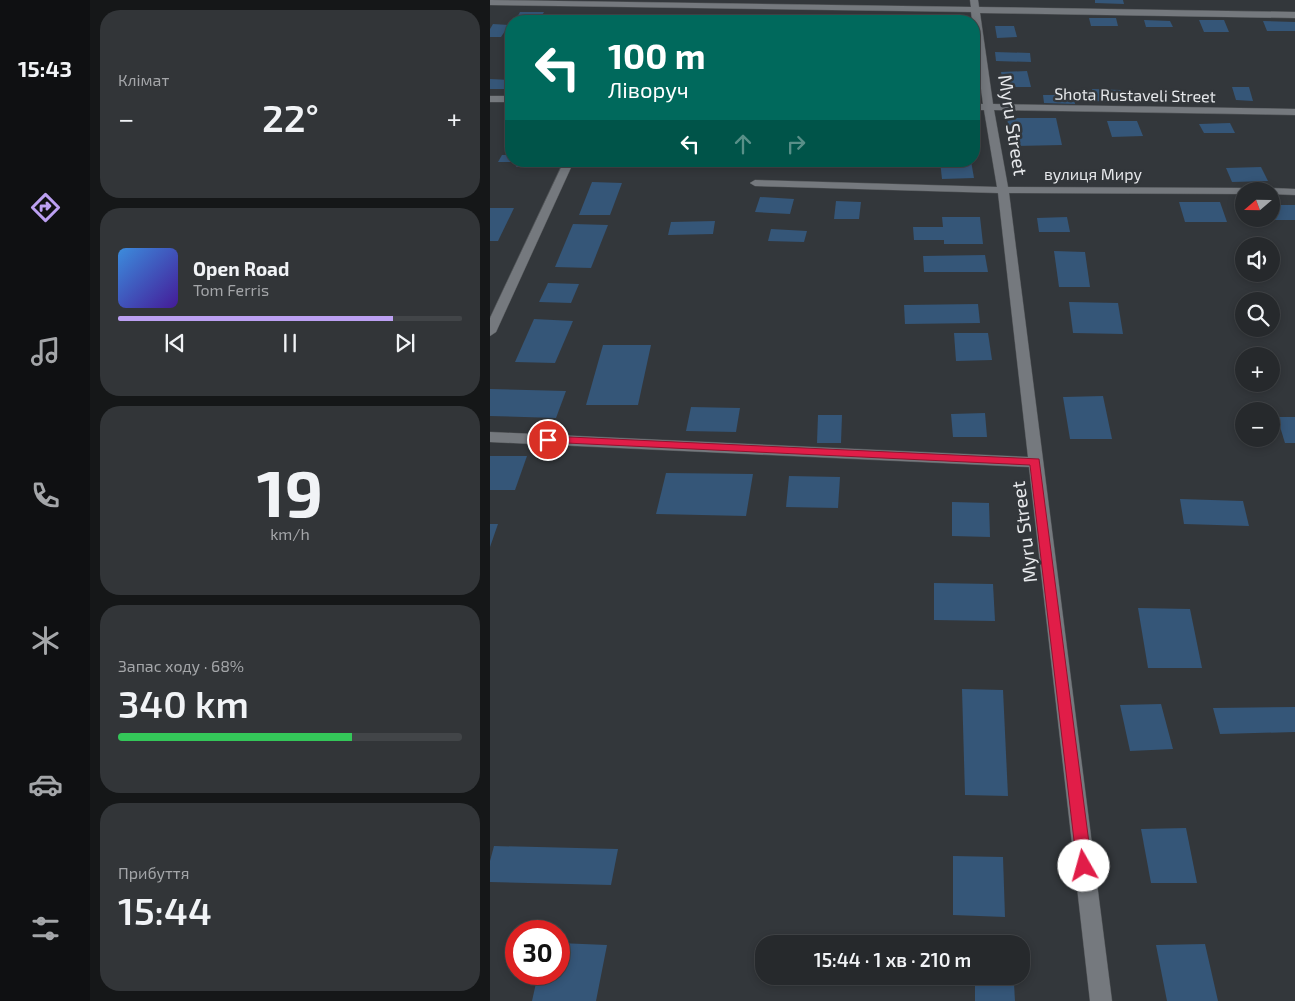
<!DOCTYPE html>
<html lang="uk">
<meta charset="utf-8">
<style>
body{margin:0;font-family:"Exo 2",sans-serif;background:#323538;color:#f1f3f6;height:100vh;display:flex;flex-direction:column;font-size:19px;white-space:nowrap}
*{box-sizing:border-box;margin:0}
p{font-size:16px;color:#a4a6a9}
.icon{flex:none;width:28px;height:28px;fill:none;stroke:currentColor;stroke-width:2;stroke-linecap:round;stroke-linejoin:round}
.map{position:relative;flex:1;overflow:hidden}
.details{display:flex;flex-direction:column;gap:10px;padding:10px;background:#151718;width:400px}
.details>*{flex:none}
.hud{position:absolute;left:15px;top:15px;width:475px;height:152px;border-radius:20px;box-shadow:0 2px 8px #0003,0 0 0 1px #424548;background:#00695c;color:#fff;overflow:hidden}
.needle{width:32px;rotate:250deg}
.buttons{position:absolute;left:745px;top:182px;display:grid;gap:10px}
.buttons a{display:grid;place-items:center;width:45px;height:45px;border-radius:50%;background:#26292c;box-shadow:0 2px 8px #0003,0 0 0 1px #424548;font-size:25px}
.speed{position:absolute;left:15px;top:920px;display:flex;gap:10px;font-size:25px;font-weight:700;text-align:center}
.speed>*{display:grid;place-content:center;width:65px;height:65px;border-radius:50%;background:#26292c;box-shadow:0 2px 8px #0003,0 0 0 1px #424548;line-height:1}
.speed .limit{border:8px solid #d22;background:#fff;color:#111}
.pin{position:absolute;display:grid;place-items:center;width:42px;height:42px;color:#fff;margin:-21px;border:2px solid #fff;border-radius:50%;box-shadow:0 1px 5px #0007}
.me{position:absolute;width:55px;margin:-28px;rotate:353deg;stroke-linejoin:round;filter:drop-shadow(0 0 4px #0008)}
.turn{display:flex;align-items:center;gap:18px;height:105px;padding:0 20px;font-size:22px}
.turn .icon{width:65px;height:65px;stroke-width:2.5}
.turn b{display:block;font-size:35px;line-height:42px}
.lanes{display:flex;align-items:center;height:48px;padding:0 20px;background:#0003;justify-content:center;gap:25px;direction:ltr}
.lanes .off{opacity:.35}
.big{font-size:38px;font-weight:600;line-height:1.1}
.details .card{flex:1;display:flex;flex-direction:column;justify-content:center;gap:8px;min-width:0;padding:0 18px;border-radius:20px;background:#323538}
.details .dial{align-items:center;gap:0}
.dial b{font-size:65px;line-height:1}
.song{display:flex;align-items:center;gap:15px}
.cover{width:60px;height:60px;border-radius:8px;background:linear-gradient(135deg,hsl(210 70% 55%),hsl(260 70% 35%))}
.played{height:5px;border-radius:2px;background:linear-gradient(90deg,#bca0f2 80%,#424548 80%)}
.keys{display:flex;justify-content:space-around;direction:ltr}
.heat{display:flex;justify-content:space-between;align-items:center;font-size:28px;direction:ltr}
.charge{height:8px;border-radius:4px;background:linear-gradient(90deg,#34c759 68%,#424548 0)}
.trip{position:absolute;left:265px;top:935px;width:275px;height:50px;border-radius:20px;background:#26292c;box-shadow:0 2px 8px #0003,0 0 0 1px #424548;font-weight:600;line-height:50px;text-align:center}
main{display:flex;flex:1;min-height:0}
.dock{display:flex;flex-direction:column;width:90px;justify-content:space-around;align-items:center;background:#0f1012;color:#a4a6a9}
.dock .icon{width:35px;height:35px}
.dock .selected{color:#bca0f2}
.dock b{font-size:22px;color:#f1f3f6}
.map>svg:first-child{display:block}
.building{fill:#355678}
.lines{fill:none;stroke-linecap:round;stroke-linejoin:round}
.minor-casing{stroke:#505356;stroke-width:1}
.minor{fill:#75797e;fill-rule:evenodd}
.route{fill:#e11d48;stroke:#92132f}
.labels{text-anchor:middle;stroke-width:5;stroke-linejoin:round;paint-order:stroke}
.far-street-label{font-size:16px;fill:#e6e8eb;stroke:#33373b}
.street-label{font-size:19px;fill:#e6e8eb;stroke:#33373b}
</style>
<main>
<nav class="dock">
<b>15:43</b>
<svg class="icon selected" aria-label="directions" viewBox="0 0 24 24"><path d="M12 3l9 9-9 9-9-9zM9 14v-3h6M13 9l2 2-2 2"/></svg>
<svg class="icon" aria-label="music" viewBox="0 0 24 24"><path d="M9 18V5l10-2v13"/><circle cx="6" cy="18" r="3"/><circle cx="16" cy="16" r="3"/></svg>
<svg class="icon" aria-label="phone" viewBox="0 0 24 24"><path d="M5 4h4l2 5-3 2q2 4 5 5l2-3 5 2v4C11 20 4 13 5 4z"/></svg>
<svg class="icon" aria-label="climate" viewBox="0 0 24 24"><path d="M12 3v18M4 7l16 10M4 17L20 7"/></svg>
<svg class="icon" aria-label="car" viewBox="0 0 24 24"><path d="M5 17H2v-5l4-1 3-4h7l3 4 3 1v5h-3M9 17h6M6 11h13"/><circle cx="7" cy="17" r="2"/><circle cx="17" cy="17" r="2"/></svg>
<svg class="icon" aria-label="filters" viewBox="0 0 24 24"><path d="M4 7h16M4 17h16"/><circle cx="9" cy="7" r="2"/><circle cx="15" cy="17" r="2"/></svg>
</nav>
<section class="details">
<div class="card"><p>Клімат</p>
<div class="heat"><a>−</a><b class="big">22°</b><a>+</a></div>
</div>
<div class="card">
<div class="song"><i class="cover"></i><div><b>Open Road</b><p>Tom Ferris</p></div></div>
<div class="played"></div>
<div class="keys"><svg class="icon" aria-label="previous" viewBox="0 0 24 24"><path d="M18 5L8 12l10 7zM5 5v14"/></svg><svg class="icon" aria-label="pause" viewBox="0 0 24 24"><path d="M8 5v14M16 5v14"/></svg><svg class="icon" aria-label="next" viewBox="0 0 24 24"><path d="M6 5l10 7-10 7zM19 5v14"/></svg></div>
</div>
<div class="card dial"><b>19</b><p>km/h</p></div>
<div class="card"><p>Запас ходу · 68%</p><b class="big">340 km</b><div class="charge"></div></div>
<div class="card"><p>Прибуття</p><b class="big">15:44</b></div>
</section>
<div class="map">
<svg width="805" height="1001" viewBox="0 0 805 1001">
<rect width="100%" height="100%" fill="#33373b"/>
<!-- building -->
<g class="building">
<path d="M605 0H633L634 4 605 3Z"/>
<path d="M30 12H54L49 21H25Z"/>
<path d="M209 15H240L239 21H207Z"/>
<rect x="360" y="17" width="46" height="4"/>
<path d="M599 18H626L628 26H601Z"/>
<path d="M654 20 680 21 683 27H656Z"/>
<path d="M709 20H734L739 32H714Z"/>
<path d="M773 21 805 22V31H777Z"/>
<path d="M3 24 19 25 11 37H0V29Z"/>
<path d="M505 26H524L527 37 507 38Z"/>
<path d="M505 52 540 53 541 62 506 61Z"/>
<path d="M537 71 541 87H514L511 72Z"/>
<path d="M0 79 21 80V89H0Z"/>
<path d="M742 87H759L763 101 746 100Z"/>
<path d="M602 89 631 90 632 102 603 101Z"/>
<path d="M553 95H584L585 104 554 103Z"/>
<path d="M517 118H566L572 145 522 146Z"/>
<path d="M617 121H647L653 136 622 137Z"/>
<path d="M740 123 745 133H714L709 124Z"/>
<path d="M12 155H21V162H8Z"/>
<path d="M29 161H48L45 167H26Z"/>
<path d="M450 161H481L484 178 452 179Z"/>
<path d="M771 167 778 181 742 182 736 168Z"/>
<path d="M102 182 132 183 120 215H89Z"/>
<path d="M270 197 304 199 300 214 265 212Z"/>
<path d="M346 201 371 202 369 219H344Z"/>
<path d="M689 202H730L737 222H695Z"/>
<rect x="781" y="205" width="24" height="15"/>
<path d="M0 208H24L8 241H0Z"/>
<path d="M452 217H490L493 244H454V240H424L423 227H453Z"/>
<path d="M577 217 580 232H549L547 218Z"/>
<path d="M225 221 223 234 178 235 181 222Z"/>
<path d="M83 224 118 225 101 268 65 267Z"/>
<path d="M281 229 317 231 314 242 278 241Z"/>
<path d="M564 251 595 252 600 287H569Z"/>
<path d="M495 255 498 272H434L433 256Z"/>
<path d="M58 283 89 284 81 303 49 302Z"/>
<path d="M579 302 628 303 633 334 583 333Z"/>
<path d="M488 304 490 323 415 324 414 305Z"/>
<path d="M44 319 83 321 65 363 25 362Z"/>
<path d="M464 333H498L502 360 466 361Z"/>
<path d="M113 345H161L148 405H96Z"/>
<path d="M0 389 76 391 66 418 0 416Z"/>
<path d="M613 396 622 439H580L573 397Z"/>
<path d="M201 407 250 408 246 432 196 431Z"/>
<path d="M495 413 497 437H463L461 414Z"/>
<path d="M328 415H352L351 443H327Z"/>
<path d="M787 417H805V443H795Z"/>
<path d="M0 456H37L25 490H0Z"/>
<path d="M176 473 263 474 256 516 166 514Z"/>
<path d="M299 476 350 477 348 508 296 507Z"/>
<path d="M690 499 753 501 759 526 694 524Z"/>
<path d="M462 502 499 503 500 537 462 536Z"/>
<path d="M0 524H8L0 547Z"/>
<path d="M444 583 503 584 505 621 444 620Z"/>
<path d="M648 608 700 609 712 668H658Z"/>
<path d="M472 689 513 690 518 796 475 795Z"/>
<path d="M671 704 683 749 640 751 630 705Z"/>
<path d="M805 707V732L730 734 723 708Z"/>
<path d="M696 828 707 883H661L651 829Z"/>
<path d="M4 846 128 849 121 885 0 882V861Z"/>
<path d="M463 856 513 857 515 917 463 915Z"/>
<path d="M69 943 117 945 106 1001H42L48 974H69Z"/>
<path d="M715 944 728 1001H677L666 945Z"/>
<path d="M485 983 524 984 525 1001H485Z"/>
</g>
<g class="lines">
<defs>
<g id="minor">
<path d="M0 0 481 7 480 0H488L489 7 805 12V18L490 13 503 104 805 109V115L504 110 518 187 760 188 766 191H754V194L519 193 622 1001H600L539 467 0 442V432L538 457 508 193 265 186 260 183 265 180 507 187 494 110H484V104H493L481 12 0 5Z"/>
<rect x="0" y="96" width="21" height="6"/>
<path d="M74 161H84L6 332 0 336V318Z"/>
<path d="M781 188 805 189V195L781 194V191H775Z"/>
</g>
</defs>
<!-- minor casing -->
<use href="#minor" class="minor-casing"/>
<!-- minor -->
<use href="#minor" class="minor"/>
</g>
<!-- route -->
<path class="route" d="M58 436 549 459 602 866 600 871 594 873 589 871 587 866 540 465 55 442 53 440Z"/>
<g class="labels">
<!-- far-street labels -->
<g class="far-street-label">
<text transform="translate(645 95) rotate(1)" y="6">Shota Rustaveli Street</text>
<text x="603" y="180">вулиця Миру</text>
</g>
<!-- street labels -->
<g class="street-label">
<text transform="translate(523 125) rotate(81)" y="7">Myru Street</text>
<text transform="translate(534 532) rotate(-97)" y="7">Myru Street</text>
</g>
</g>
</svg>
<div class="buttons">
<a><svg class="needle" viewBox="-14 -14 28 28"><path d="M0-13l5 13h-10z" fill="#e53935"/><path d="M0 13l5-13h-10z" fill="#a4a6a9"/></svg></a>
<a><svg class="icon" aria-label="sound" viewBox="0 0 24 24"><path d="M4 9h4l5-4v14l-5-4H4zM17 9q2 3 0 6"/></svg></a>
<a><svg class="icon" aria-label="search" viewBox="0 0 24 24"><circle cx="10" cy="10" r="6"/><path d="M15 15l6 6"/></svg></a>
<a>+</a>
<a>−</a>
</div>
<div class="speed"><div class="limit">30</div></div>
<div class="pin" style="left:58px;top:440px;background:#d93025"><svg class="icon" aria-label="arrive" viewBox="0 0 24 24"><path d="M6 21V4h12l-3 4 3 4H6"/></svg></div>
<svg class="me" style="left:594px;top:866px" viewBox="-20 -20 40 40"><circle r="19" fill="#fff"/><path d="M0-13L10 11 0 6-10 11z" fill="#e11d48"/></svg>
<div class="trip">15:44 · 1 хв · 210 m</div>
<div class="hud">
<div class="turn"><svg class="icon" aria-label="left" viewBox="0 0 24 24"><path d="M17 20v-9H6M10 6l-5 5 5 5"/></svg><div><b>100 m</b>Ліворуч</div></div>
<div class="lanes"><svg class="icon" aria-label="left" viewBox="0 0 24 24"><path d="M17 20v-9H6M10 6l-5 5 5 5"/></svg><svg class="icon off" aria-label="ahead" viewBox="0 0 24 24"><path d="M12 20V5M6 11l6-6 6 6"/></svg><svg class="icon off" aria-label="right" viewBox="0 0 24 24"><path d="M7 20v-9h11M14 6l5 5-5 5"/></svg></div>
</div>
</div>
</main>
